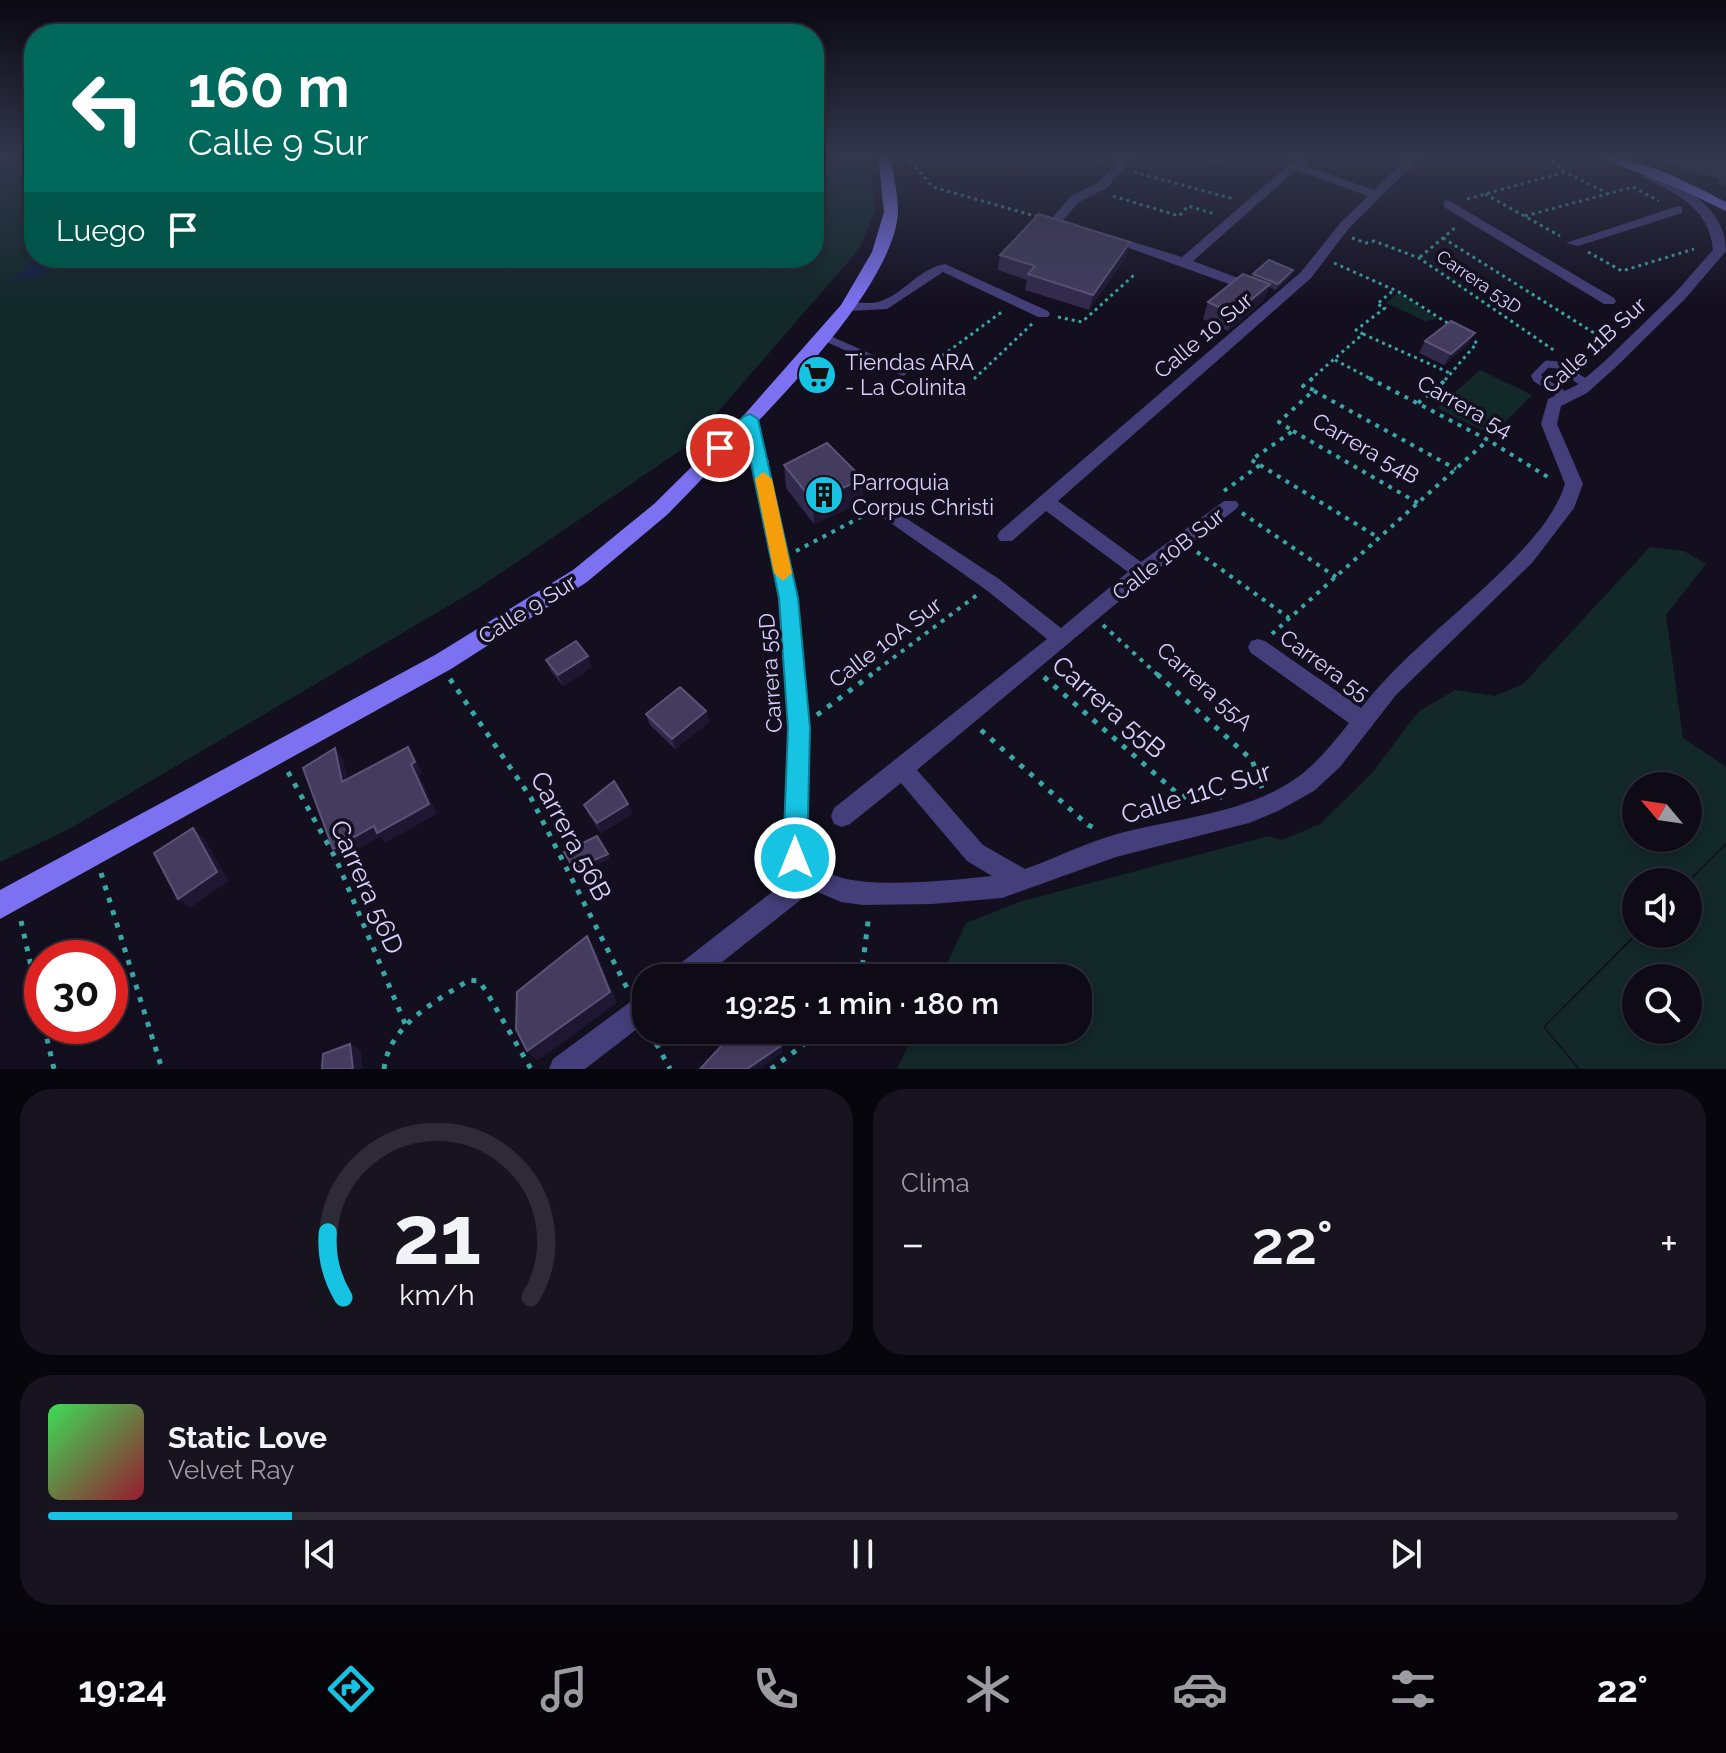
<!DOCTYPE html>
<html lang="es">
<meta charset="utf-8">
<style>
body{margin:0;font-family:Raleway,sans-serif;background:#171420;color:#f1f3f6;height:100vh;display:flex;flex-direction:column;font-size:30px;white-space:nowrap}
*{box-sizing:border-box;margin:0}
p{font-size:26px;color:#9b9ba1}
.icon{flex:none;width:44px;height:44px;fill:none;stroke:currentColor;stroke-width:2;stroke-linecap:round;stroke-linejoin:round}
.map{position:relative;height:1069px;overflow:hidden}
.sheet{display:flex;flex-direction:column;gap:20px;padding:20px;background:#08060d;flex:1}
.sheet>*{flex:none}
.guide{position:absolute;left:24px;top:24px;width:800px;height:244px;border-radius:32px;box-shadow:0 4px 12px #0003,0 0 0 2px #2e2b36;background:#00695c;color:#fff;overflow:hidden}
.needle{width:52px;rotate:299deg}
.tools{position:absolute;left:1622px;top:772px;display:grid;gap:16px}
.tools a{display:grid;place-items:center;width:80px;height:80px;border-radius:50%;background:#0e0b17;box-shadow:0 4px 12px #0003,0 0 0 2px #2e2b36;font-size:40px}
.speed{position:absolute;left:24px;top:940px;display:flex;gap:16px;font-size:40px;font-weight:700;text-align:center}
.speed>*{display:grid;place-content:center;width:104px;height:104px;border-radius:50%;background:#0e0b17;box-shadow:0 4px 12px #0003,0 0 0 2px #2e2b36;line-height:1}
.speed .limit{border:12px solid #d22;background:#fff;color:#111}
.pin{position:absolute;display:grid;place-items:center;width:68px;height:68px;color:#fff;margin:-34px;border:4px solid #fff;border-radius:50%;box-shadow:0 2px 8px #0007}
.me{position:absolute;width:88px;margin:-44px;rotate:0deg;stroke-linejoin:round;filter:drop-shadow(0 0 6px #0008)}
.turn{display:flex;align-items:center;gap:28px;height:168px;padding:0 32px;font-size:36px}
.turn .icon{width:104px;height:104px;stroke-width:2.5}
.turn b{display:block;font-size:56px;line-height:68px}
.then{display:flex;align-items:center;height:76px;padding:0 32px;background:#0003;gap:16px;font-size:30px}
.big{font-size:60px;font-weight:600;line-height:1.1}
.sheet .card{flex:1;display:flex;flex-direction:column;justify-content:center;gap:12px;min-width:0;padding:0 28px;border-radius:32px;background:#171420}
.sheet .dial{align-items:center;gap:0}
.dial svg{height:208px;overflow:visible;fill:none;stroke:#2e2b36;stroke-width:7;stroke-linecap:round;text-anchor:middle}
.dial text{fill:#f1f3f6;stroke:none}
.song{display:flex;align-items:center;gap:24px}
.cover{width:96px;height:96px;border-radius:12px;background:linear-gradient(135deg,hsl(130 70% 55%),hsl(350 70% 35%))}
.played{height:8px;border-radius:4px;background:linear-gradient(90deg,#16c3e2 15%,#2e2b36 15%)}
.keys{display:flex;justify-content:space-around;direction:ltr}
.heat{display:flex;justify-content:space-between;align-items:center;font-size:44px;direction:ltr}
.sheet .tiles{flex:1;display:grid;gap:20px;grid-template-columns:1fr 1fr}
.card:last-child{grid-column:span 2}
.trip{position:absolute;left:632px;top:964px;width:460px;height:80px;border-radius:32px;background:#0e0b17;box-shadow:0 4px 12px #0003,0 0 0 2px #2e2b36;font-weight:600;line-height:80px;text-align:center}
.tabs{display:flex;height:128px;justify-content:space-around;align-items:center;background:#060409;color:#9b9ba1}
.tabs .icon{width:56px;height:56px}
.tabs .current{color:#16c3e2}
.tabs b{font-size:36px;color:#f1f3f6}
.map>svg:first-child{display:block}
.green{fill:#122829;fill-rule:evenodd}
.water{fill:#122140}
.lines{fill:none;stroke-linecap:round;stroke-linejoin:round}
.path-far2{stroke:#39a7a6;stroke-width:3;stroke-dasharray:3 4;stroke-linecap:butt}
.path-far1{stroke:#39a7a6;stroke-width:4;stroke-dasharray:4 6;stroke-linecap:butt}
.path{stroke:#39a7a6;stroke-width:5;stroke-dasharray:5 8;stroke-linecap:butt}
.lane-far1{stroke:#443e7a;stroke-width:7}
.lane{stroke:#443e7a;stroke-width:9}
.street{fill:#443e7a;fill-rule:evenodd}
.secondary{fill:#7c72f1;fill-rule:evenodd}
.wall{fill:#322a4b}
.shaded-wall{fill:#1e1732}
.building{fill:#433c5e;stroke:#5b5377;stroke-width:2}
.route{fill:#16c3e2;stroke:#0e7f93;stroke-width:2}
.slow{fill:#f59e0b}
.labels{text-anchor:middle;stroke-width:7;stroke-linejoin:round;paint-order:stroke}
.far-street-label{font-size:18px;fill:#d8d1fb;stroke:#130f1f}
.street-label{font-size:22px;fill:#d8d1fb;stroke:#130f1f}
.poi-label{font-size:22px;fill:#d8d1fb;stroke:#130f1f;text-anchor:start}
.near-street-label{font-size:26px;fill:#d8d1fb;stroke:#130f1f}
</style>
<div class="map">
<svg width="1726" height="1069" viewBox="0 0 1726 1069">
<rect width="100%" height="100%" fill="#130f1f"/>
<!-- green -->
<g class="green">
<path d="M0 156H34V258H814V156H869L875 212 860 248 690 444 477 589 71 828 0 862Z"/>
<path d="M1399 292 1437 319 1425 321 1386 303Z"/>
<path d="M1480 370 1532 395 1492 435 1437 408Z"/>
<path d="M1650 547 1684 551 1706 564 1666 615 1683 738 1726 767V843L1687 882H1636V933L1543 1027 1578 1069H897L916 1030H1078V978H940L966 923 1022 901 1269 836 1282 840 1320 824 1372 773 1418 712 1455 690 1495 696 1523 684ZM1636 786H1688V838H1636Z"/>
<path d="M1726 845V1069H1580L1545 1027 1638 934H1688V883ZM1636 978H1688V1030H1636Z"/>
</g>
<!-- water -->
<path class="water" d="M34 257V258H113C98 264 81 260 67 265 45 272 36 284 11 279L20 274Z"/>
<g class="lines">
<!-- path-far2 -->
<g class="path-far2">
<path d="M906 156 933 187 1042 218"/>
<path d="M1089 156 1103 162"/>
<path d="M1199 156 1222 162 1228 156"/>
<path d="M1547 156 1565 172 1609 194"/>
<path d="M1134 172 1234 199"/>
<path d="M1485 194 1560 236"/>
<path d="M1113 196 1179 216 1188 206 1215 214"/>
<path d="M1467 199 1565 172"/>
<path d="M1525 216 1633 187 1659 201"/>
<path d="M1352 238 1366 243 1374 241 1419 258 1555 351"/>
<path d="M1443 238 1610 343"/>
<path d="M1588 252 1622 271 1694 249"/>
<path d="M1420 257 1456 227"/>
<path d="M1334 263 1399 292 1452 326"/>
<path d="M1058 317 1082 322 1134 275"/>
<path d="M1363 334 1452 374"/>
<path d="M1335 360 1373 380"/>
<path d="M931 364 1003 311"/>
<path d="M974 379 1033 323"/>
<path d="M1310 380 1363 334 1356 330 1385 308 1377 304 1395 289"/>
<path d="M1445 380 1477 343 1470 338"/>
</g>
<!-- path-far1 -->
<g class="path-far1">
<path d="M1369 378 1488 440 1551 479"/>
<path d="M1314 391 1456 469"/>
<path d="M1418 403 1448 378"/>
<path d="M1293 431 1418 503"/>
<path d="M1260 465 1379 538"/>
<path d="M1224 491 1260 465 1251 460 1293 431 1279 422 1314 390 1303 386 1313 378"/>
<path d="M1242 513 1336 577"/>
<path d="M796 551 863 516"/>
<path d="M1197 552 1289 618"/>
<path d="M1103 625 1159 676"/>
<path d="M1272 634 1488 440"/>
<path d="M869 676 977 595"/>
</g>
<!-- path -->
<g class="path">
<path d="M1157 674 1252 760 1262 788"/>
<path d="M1044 677 1177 793 1191 800 1222 797"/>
<path d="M450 679 531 798 628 990"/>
<path d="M817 715 872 674"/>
<path d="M981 730 1088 825 1099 830"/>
<path d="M288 772 336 859 406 1026"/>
<path d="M101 873 162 1069"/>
<path d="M21 921 42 1016"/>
<path d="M861 978 869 914"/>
<path d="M44 1026 54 1069"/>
<path d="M650 1032 670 1069"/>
<path d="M384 1069C389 1025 435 1002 469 980L479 981 486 991 531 1069"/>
<path d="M771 1069 823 1030"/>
</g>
<!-- lane-far1 -->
<g class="lane-far1">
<path d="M824 337 903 372"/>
<path d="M1540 380 1535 376 1547 364 1558 365 1580 380"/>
</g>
<!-- lane -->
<g class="lane">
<path d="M1537 378 1566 397"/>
<path d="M1577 378 1587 384"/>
</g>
<!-- street -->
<g class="street">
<path d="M1122 156H1134L1107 188 1079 202 1063 220 1080 225V231L1051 225V219L1071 196 1099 182Z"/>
<path d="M1299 156H1312L1303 165 1374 190 1409 156H1422L1349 228 1311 278 1058 501 1141 562 1224 501H1236L1239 505 1236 509 1148 577 917 770 983 845 1025 869C1056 858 1085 843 1117 834 1177 818 1246 814 1298 777 1318 762 1334 742 1349 723L1251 653 1248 647 1251 641 1258 639 1265 641 1361 708C1402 656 1457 615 1504 569 1529 543 1554 518 1565 484L1541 424 1548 399 1577 385 1605 361 1675 293 1713 250C1710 209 1676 193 1643 177V171C1654 171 1663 177 1673 182 1700 197 1726 217 1726 251L1685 299 1616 367 1587 393 1561 406 1557 424 1583 484 1574 508 1532 563 1396 695 1340 767 1314 791 1278 811 1249 823 1116 857 1002 898 932 904 863 905 841 902 813 890 702 978H669L673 969 794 875 783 858 788 728 778 598 742 419 744 415H756L758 419 798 598 810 728 807 854C815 863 824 872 836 876 871 889 953 880 992 876L967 861 901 783 850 824 842 827 834 824 831 816 834 808 1047 639 985 589 868 507 871 503H883L999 579 1061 628 1128 572 1046 511 1012 541H1000L997 536 1000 531 1301 272 1341 222 1368 196 1296 170 1193 261 1262 287 1264 290 1257 294 1101 238 1107 234 1182 257Z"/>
<path d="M1448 200 1614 298 1616 301 1614 304H1604L1444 207V201Z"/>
<path d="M1678 206 1682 207V213L1578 246 1566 243Z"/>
<path d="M945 264 1048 311 1050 314 1048 317H1038L943 272 887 309 848 311 841 307C852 299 865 305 878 302 903 295 919 268 945 264Z"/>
<path d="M646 993V1022L585 1069H549L553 1059 637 997Z"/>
</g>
<!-- secondary -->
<g class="secondary">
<path d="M878 156H890C893 173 898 193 898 211 896 280 784 395 736 444L767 457 769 462 767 467 760 468 725 455 668 514 587 582 451 669 0 919V890L435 655 573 570 654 504 744 415 841 305 872 252 884 212Z"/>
<path d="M1595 156C1639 156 1687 182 1726 202V211L1682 190Z"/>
</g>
</g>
<!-- wall -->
<g class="wall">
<path d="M1645 156H1726V186L1717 183 1719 179Z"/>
<path d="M1000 255 1126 257 1089 310 1025 290 1027 280 998 270Z"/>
<path d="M1253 274 1291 276 1276 290 1269 287 1263 301 1228 331 1203 319 1208 302 1252 277Z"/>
<path d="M1425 341 1469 344 1444 365 1419 353Z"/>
<path d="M784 465 863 502 814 524 786 488Z"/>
<path d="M546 660 592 667 563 686 551 671Z"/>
<path d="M706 711 709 722 675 749 650 725 646 714Z"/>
<path d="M628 804 632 814 601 833 589 815 584 805Z"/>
</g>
<!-- shaded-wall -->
<g class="shaded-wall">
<path d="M1130 242 1126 257 1089 310 1093 295Z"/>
<path d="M1293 270 1291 276 1276 290 1278 284Z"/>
<path d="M1270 284 1263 301 1228 331 1234 314Z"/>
<path d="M1475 333 1469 344 1444 365 1451 354Z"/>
<path d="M863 479V502L814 524 813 501Z"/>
<path d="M588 656 592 667 563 686 558 675Z"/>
<path d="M706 711 709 722 675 749 672 739Z"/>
<path d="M408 747 415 757 422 773 419 775 437 814 385 843 380 837 342 858 333 849 374 826 411 764Z"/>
<path d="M335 748 343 759 351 792 342 782Z"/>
<path d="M628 804 632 814 601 833 597 823Z"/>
<path d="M193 828 204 838 229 881 190 908 178 899Z"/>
<path d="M608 854 610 859 576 874 574 869Z"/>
<path d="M587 936 595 949 617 1003 537 1061 527 1051Z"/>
<path d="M350 1044 361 1051 363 1069H353Z"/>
<path d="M782 1045 783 1052 759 1069H747Z"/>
</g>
<!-- building -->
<g class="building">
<path d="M1039 214 1130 242 1093 295 1028 274 1035 266 1000 255Z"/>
<path d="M1269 260 1293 270 1278 284 1253 274Z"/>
<path d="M1243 274 1270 284 1234 314 1208 302Z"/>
<path d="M1451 321 1475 333 1451 354 1425 341Z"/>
<path d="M827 443 863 479 813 501 784 465Z"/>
<path d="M576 641 588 656 558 675 546 660Z"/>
<path d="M680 687 706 711 672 739 646 714Z"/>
<path d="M408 747 415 762 411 764 429 804 377 833 374 826 333 849 303 768 335 748 342 782Z"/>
<path d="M614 781 628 804 597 823 584 805Z"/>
<path d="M193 828 217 872 178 899 154 853Z"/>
<path d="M597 836 608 854 574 869 564 852Z"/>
<path d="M587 936 610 992 527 1051 516 1029 517 992Z"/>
<path d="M736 1030H769L782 1045 747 1069H700Z"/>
<path d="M350 1044 353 1069H322L323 1054Z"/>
</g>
<!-- sky -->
<linearGradient id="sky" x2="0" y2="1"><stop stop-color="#0a0811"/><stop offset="0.51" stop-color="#33374d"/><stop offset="1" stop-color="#33374d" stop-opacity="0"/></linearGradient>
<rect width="1726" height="306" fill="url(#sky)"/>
<!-- route -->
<path class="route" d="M750 414 758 419 798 598 810 728 807 858 804 866 795 870 787 866 783 858 788 728 779 598 745 434 726 452H714L712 448 744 416Z"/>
<!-- slow -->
<path class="slow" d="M763 472 772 479 792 573 783 581 774 573 755 479Z"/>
<!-- icons -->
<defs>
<symbol id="supermarket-disc" viewBox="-11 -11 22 22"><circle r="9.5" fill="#16c3e2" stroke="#130f1f"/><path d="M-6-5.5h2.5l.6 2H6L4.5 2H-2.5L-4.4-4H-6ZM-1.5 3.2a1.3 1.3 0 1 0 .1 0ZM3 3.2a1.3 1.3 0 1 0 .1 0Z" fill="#111"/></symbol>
<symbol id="building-disc" viewBox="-11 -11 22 22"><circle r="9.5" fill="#16c3e2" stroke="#130f1f"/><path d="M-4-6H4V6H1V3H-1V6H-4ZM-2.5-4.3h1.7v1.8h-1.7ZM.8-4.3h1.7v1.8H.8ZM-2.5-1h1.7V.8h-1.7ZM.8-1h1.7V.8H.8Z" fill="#111"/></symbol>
</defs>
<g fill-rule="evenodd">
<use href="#supermarket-disc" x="795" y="353" width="44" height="44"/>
<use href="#building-disc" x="802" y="473" width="44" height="44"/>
</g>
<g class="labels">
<!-- far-street labels -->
<g class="far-street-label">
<text transform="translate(1479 282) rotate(34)" y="6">Carrera 53D</text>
</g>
<!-- street labels -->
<g class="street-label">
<text transform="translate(1203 335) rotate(-40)" y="8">Calle 10 Sur</text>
<text transform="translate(1594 345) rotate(-42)" y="8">Calle 11B Sur</text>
<text transform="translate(1465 406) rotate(29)" y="8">Carrera 54</text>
<text transform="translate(1366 448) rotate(30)" y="8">Carrera 54B</text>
<text transform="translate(1168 554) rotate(-38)" y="8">Calle 10B Sur</text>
<text transform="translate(527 609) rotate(-32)" y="8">Calle 9 Sur</text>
<text transform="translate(885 642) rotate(-37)" y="8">Calle 10A Sur</text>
<text transform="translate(1325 665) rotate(36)" y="8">Carrera 55</text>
<text transform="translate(770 673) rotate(-94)" y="8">Carrera 55D</text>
<text transform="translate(1205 686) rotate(42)" y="8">Carrera 55A</text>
</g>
<!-- poi labels -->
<g class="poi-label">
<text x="845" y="370">Tiendas ARA<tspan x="845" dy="25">- La Colinita</tspan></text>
<text x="852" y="490">Parroquia<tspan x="852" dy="25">Corpus Christi</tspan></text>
</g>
<!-- near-street labels -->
<g class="near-street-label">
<text transform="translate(1109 707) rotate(41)" y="9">Carrera 55B</text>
<text transform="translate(1196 793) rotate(-17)" y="9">Calle 11C Sur</text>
<text transform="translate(571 836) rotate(62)" y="9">Carrera 56B</text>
<text transform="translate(367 887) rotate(66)" y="9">Carrera 56D</text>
</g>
</g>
</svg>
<div class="tools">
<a><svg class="needle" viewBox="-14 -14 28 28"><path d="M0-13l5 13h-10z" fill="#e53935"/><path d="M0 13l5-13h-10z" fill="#9b9ba1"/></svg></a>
<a><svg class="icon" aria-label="sound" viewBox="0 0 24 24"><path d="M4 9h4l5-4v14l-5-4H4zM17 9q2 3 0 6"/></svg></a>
<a><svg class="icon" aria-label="search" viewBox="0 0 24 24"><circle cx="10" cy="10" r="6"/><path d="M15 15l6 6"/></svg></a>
</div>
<div class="speed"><div class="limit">30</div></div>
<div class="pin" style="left:720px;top:448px;background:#d93025"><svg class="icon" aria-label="arrive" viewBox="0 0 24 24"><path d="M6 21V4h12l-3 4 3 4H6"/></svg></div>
<svg class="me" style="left:795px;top:858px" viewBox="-20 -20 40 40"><circle r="17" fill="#16c3e2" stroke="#fff" stroke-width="3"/><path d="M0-11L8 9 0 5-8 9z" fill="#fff"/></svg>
<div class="trip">19:25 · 1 min · 180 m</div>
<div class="guide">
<div class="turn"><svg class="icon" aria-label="left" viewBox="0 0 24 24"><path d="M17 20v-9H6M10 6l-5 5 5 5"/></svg><div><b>160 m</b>Calle 9 Sur</div></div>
<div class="then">Luego<svg class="icon" aria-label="arrive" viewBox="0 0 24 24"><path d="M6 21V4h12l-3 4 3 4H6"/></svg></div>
</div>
</div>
<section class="sheet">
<div class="tiles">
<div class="card dial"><svg viewBox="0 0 100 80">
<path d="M14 69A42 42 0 1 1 86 69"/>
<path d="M14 69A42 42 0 0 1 8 44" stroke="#16c3e2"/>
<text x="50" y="56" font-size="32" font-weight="700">21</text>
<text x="50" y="72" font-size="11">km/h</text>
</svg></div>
<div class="card"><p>Clima</p>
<div class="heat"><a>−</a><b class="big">22°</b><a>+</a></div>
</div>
<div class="card">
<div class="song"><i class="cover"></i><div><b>Static Love</b><p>Velvet Ray</p></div></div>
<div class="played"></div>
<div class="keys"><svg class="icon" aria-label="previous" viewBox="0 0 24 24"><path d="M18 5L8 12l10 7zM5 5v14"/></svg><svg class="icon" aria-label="pause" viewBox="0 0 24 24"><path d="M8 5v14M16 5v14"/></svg><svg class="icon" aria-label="next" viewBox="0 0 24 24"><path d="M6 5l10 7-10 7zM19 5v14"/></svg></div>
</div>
</div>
</section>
<nav class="tabs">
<b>19:24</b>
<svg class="icon current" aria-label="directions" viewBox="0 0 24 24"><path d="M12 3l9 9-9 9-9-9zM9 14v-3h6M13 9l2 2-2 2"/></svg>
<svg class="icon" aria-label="music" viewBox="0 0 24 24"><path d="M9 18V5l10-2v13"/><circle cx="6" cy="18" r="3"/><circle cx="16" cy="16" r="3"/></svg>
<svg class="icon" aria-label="phone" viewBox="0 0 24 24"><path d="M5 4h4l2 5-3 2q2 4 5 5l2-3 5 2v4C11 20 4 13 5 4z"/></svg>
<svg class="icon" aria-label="climate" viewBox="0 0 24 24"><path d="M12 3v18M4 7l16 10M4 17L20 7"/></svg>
<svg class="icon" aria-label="car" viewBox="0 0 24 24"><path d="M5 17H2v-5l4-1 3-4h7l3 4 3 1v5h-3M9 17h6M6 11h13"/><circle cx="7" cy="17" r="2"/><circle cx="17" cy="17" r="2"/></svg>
<svg class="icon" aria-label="filters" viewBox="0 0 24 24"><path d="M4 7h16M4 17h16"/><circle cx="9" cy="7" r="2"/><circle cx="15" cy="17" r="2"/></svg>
<b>22°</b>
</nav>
